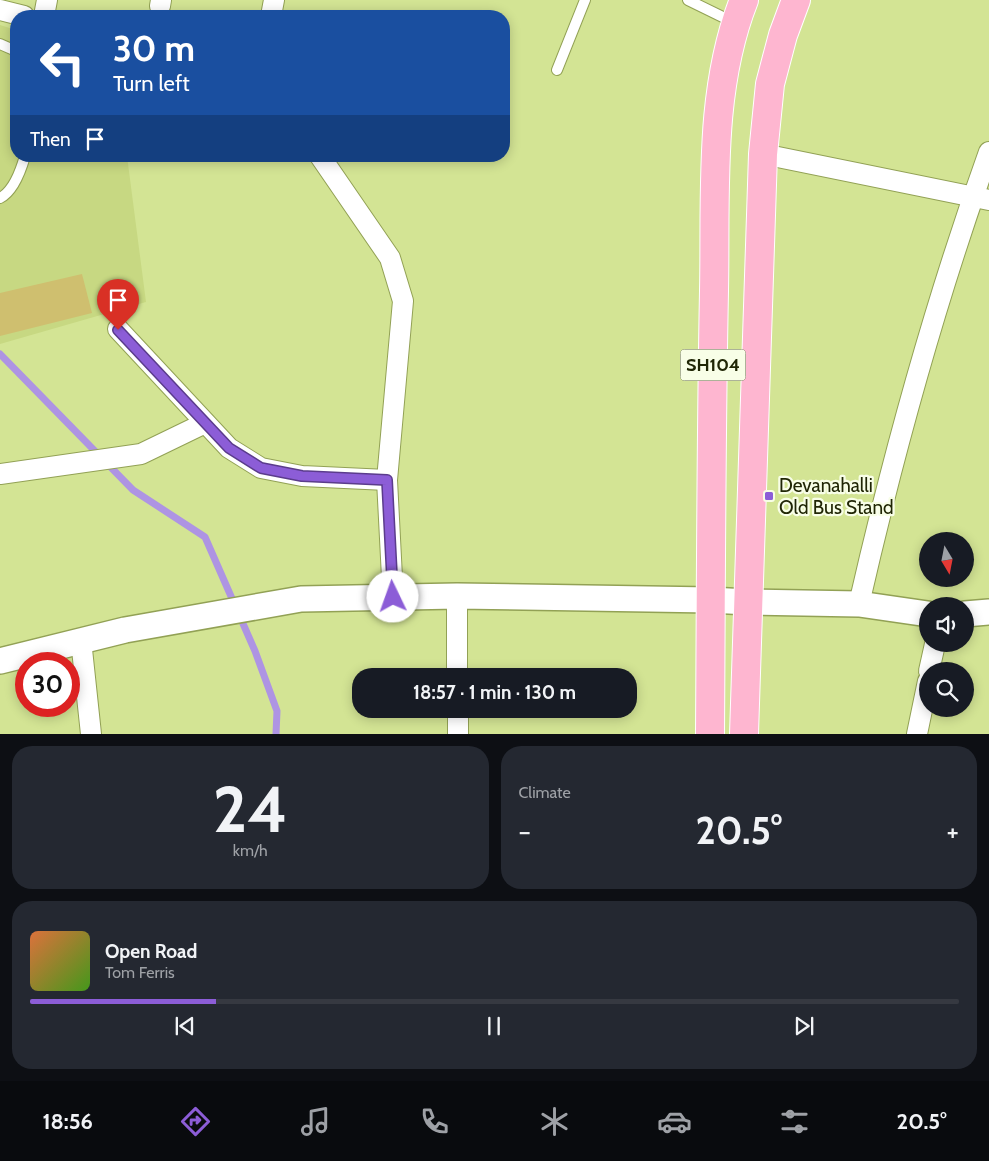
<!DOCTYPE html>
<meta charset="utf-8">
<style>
body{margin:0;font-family:Cabin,sans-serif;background:#242831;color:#f1f3f6;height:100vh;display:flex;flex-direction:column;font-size:19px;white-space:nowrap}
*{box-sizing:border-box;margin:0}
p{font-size:16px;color:#9ea1a6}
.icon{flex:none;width:28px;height:28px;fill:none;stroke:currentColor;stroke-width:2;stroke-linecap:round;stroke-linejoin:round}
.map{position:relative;height:734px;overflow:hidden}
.sheet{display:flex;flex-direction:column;gap:12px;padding:12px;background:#0d0f14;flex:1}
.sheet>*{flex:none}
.hud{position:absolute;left:10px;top:10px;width:500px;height:152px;border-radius:20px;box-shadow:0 2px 12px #0003;background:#1a4fa0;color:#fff;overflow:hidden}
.needle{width:32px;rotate:170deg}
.controls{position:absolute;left:919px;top:532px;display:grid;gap:10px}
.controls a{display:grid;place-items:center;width:55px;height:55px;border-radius:50%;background:#171b24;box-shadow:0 2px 12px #0003;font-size:25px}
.speed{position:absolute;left:15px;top:652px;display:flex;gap:10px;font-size:25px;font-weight:700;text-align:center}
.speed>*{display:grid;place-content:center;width:65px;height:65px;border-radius:50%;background:#171b24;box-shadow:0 2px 12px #0003;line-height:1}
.speed .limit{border:8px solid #d22;background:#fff;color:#111}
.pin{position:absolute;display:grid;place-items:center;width:42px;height:42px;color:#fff;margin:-51px -21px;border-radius:50% 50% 50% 0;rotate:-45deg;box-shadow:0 0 5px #0007}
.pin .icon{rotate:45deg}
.me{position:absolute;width:55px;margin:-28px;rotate:357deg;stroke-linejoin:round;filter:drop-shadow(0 0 4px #0008)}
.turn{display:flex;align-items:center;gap:18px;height:105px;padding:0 20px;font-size:22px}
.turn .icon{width:65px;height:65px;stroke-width:2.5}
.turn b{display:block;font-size:35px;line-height:42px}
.then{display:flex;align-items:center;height:48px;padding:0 20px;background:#0003;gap:10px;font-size:19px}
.big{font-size:38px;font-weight:700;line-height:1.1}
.sheet .widget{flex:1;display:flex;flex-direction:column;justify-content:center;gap:8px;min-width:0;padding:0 18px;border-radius:20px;background:#242831}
.sheet .dial{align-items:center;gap:0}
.dial b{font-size:65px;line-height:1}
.song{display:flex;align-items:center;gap:15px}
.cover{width:60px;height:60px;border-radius:8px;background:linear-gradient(135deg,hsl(20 70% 55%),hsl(100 70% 35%))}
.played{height:5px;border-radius:2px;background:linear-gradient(90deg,#8c5dd7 20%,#363941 20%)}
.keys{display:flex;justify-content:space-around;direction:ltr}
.heat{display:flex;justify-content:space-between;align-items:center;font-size:28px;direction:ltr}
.sheet .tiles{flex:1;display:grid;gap:12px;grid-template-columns:1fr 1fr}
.widget:last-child{grid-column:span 2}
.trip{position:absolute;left:352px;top:668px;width:285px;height:50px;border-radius:20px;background:#171b24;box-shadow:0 2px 12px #0003;font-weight:700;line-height:50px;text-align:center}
.menu{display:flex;height:80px;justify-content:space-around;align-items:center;background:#090b0e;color:#9ea1a6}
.menu .icon{width:35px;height:35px}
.menu .selected{color:#8c5dd7}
.menu b{font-size:22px;color:#f1f3f6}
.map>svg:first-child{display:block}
.built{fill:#c7d882}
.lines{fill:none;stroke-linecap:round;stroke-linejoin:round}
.stream{stroke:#ae94e3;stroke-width:7}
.building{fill:#cfbf6f}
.service-casing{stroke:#92a155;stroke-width:12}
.minor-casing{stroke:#92a155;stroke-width:22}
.tertiary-casing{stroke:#92a155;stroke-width:28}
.primary-casing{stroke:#fff;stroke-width:30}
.service{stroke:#fff;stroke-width:10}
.minor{stroke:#fff;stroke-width:20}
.tertiary{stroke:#fff;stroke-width:25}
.primary{stroke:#feb6d0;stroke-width:28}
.route-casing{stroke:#5b3c8c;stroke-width:12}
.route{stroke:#8c5dd7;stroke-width:9}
.poi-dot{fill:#8c5dd7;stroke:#f8fee7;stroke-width:2}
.labels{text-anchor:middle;stroke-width:4.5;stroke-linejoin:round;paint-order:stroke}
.shield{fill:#f8fee7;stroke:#616749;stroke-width:1}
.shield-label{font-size:18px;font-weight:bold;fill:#202605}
.poi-label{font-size:19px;fill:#202605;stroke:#f8fee7;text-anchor:start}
</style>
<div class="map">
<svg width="989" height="734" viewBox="0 0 989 734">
<rect width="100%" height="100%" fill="#d3e494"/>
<!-- built -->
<path class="built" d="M0 25 16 30V156H127L146 302 0 344Z"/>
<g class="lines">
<!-- stream -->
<path class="stream" d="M0 354 133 490 205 537 255 651 277 711 276 734"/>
</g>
<!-- building -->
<path class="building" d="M82 274 92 313 0 336V293Z"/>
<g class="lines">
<defs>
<g id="service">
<path d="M688 0 735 23"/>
<path d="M0 44 16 51"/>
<path d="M557 70 585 0"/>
<path d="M0 198C14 191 21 170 25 156"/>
</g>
<g id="minor">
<path d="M160 6 161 0"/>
<path d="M0 10 24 16"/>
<path d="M44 16 47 0"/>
<path d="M271 16 274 0"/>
<path d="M763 154 989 200"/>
<path d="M320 156 390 258 403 301 387 480 393 597"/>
<path d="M118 329 229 448 261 468 302 476 387 480"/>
<path d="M0 474 141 454 205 423"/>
<path d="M457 596V676"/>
<path d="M859 604C894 451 936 299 989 152"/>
<path d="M81 640 91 734"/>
<path d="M929 671 935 644"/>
<path d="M458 709V734"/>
<path d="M917 734 928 681"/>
</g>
<g id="tertiary">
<path d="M965 614 989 612"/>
<path d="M0 661 125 630 301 599 457 596 711 600 747 602 859 604 928 614"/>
</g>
<g id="primary">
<path d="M710 734C711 586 711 439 714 291 716 195 708 91 744 0"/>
<path d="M744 734 763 154 770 84 783 35 796 0"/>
</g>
</defs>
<!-- service casing -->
<use href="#service" class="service-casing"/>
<!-- minor casing -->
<use href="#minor" class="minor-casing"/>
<!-- tertiary casing -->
<use href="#tertiary" class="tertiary-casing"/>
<!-- primary casing -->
<use href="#primary" class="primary-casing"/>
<!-- service -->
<use href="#service" class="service"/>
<!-- minor -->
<use href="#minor" class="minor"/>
<!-- tertiary -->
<use href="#tertiary" class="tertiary"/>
<!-- primary -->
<use href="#primary" class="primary"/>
</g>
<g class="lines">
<defs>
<path id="route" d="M118 330 229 448 261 468 302 476 387 480 393 597"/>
</defs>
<!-- route casing -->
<use href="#route" class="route-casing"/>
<!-- route -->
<use href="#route" class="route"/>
</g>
<!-- markers -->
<rect class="poi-dot" x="764" y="491" width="10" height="10" rx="2.5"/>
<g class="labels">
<!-- shield labels -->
<rect class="shield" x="680.5" y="349.5" width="65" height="31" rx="4"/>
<g class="shield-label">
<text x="713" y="371">SH104</text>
</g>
<!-- poi labels -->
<g class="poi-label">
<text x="779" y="492">Devanahalli<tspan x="779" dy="22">Old Bus Stand</tspan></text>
</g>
</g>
</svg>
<div class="controls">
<a><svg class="needle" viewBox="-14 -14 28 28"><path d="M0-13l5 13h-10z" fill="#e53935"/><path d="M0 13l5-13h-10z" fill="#9ea1a6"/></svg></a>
<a><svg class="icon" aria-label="sound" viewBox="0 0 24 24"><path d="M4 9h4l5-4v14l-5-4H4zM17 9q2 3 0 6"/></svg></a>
<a><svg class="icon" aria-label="search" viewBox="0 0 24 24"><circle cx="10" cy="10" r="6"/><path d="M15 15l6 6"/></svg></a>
</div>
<div class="speed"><div class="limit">30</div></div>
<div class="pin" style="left:118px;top:330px;background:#d93025"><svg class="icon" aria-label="arrive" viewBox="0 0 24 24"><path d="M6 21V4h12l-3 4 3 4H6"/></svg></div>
<svg class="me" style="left:393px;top:597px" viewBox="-20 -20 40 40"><circle r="19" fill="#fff"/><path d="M0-13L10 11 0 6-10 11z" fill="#8c5dd7"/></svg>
<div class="trip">18:57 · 1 min · 130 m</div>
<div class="hud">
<div class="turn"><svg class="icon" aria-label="left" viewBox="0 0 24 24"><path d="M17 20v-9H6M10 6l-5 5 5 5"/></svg><div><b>30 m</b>Turn left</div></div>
<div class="then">Then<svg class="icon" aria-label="arrive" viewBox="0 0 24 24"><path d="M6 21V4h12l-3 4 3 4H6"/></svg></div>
</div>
</div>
<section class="sheet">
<div class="tiles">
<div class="widget dial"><b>24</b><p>km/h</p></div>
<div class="widget"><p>Climate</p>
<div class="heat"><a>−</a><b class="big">20.5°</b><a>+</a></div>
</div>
<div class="widget">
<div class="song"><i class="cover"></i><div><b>Open Road</b><p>Tom Ferris</p></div></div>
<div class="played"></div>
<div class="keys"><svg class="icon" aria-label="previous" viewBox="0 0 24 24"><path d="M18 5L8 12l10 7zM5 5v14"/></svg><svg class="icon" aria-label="pause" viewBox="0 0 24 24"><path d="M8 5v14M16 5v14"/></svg><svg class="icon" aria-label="next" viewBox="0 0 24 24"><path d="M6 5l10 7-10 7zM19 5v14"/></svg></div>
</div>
</div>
</section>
<nav class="menu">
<b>18:56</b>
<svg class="icon selected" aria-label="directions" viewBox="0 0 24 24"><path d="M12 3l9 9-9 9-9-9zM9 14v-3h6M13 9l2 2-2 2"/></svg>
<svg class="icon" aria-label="music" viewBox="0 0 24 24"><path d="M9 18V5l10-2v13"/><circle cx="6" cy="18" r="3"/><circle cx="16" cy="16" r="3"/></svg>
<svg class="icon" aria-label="phone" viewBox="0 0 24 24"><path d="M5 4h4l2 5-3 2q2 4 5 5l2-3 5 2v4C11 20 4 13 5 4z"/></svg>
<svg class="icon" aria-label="climate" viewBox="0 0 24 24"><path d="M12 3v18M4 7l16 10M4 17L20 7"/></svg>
<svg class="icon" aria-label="car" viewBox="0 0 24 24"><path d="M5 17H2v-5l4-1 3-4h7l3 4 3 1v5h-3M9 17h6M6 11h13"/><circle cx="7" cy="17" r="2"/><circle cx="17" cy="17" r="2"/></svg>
<svg class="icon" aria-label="filters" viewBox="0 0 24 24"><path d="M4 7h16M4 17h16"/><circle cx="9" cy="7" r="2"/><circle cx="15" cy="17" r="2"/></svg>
<b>20.5°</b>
</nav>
